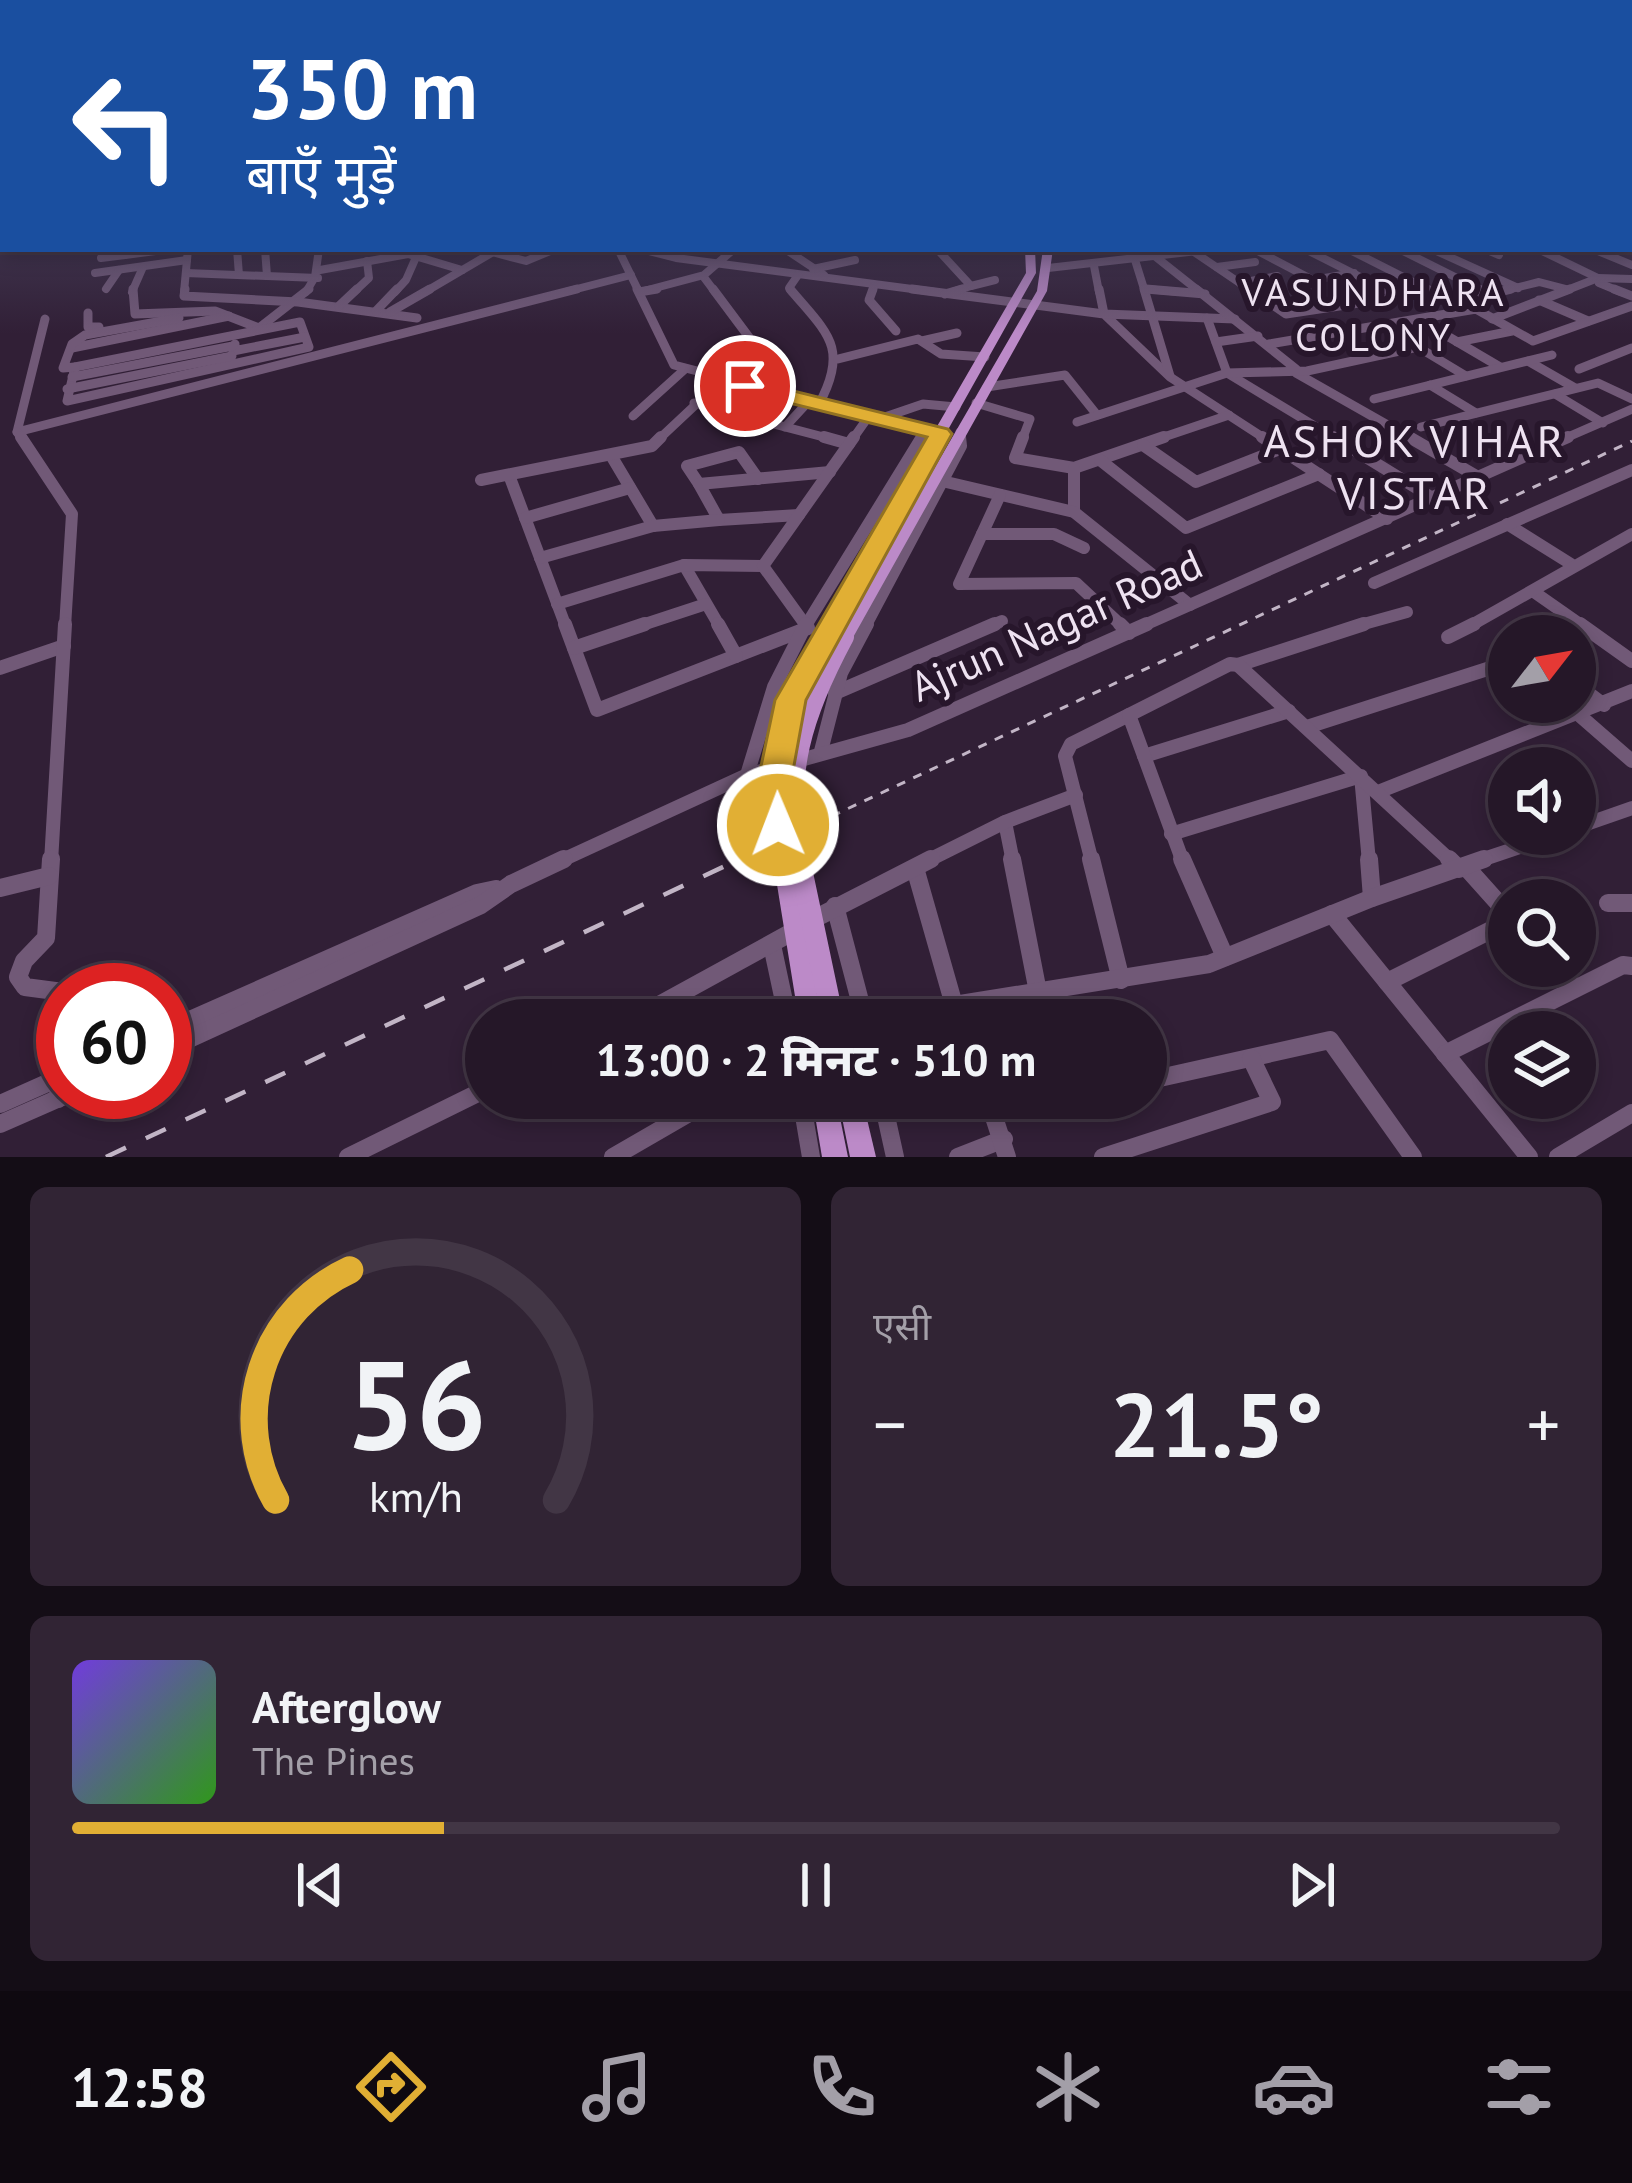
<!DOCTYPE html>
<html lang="hi">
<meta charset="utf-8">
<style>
body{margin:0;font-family:"PT Sans","Noto Sans Devanagari",sans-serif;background:#312434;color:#f1f3f6;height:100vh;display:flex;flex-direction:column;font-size:45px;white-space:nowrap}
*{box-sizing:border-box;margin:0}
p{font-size:39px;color:#a39fa8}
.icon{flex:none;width:66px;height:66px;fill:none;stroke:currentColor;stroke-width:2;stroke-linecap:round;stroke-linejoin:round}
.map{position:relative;height:1157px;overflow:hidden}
.side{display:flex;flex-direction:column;gap:30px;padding:30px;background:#140d16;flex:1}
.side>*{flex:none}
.banner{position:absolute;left:0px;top:0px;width:1632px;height:252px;box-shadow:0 6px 18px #0003,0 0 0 3px #423645;background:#1a4fa0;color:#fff;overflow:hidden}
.needle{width:78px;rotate:59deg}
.buttons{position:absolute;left:1488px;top:615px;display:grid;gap:24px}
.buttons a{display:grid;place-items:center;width:108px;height:108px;border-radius:50%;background:#251728;box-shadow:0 6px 18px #0003,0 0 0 3px #423645;font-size:60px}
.speed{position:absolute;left:36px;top:963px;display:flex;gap:24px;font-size:60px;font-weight:700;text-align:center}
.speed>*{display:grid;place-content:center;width:156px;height:156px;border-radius:50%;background:#251728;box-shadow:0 6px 18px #0003,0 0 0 3px #423645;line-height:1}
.speed .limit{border:18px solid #d22;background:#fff;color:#111}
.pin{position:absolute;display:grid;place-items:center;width:102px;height:102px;color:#fff;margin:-51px;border:6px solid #fff;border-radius:50%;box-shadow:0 3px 12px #0007}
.me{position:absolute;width:132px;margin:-66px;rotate:359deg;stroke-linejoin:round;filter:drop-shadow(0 0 9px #0008)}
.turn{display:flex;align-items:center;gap:42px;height:252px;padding:0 48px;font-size:54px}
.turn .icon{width:156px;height:156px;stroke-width:2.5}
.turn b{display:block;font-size:84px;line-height:102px}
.big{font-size:90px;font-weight:800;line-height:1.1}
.side .tile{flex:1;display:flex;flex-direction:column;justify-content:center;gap:18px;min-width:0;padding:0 42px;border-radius:18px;background:#312434}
.side .dial{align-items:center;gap:0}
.dial svg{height:312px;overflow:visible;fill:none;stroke:#423645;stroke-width:7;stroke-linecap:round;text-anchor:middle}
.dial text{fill:#f1f3f6;stroke:none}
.song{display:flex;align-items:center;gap:36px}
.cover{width:144px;height:144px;border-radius:18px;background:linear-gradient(135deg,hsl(260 70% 55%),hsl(110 70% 35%))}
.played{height:12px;border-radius:6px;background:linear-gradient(90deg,#e1af34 25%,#423645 25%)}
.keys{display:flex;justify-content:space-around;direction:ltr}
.heat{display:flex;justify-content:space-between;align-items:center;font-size:66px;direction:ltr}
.side .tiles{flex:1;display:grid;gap:30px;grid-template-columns:1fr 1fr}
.tile:last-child{grid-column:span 2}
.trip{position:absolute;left:465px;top:999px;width:702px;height:120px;border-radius:60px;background:#251728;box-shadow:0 6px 18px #0003,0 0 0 3px #423645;font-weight:800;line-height:120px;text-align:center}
.tab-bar{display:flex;height:192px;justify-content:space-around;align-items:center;background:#0f0910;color:#a39fa8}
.tab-bar .icon{width:84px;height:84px}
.tab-bar .current{color:#e1af34}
.tab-bar b{font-size:54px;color:#f1f3f6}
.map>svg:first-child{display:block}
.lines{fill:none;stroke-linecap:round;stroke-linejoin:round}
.minor-far4{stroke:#715977;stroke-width:8}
.minor-far3{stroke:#715977;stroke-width:9}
.minor-far2{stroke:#715977;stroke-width:12}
.minor-far1{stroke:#715977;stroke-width:14}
.minor{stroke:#715977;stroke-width:18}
.major{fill:#bc8ac8;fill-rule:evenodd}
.rail-far1{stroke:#c2b5c6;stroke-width:3;stroke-dasharray:9 9;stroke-linecap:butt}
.rail{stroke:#c2b5c6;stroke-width:4.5;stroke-dasharray:22 22;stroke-linecap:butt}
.major-bridge-far1{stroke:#bc8ac8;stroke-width:18}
.major-bridge{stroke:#bc8ac8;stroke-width:22}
.route{fill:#e1af34;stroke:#927222;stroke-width:3}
.labels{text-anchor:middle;stroke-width:12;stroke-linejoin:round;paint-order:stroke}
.far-neighbourhood-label{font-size:39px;letter-spacing:3px;fill:#eee2f1;stroke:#27162b}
.street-label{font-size:42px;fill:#eee2f1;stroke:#27162b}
.neighbourhood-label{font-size:45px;letter-spacing:3px;fill:#eee2f1;stroke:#27162b}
</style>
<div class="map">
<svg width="1632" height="1157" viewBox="0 0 1632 1157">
<rect width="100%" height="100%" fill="#311f36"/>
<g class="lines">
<!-- minor-far4 -->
<g class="minor-far4">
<path d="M126 249 125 255 171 249"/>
<path d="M237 249 239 275"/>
<path d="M265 249 267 276"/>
<path d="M618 249 639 292"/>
<path d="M641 249 676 258 935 292"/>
<path d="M785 249 824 275"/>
<path d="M937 249 971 286 952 292"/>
<path d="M1254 249 1313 280 1354 273"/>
<path d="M1305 249 1390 292"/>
<path d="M1348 249 1431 291"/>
<path d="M1399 249 1485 292"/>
<path d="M1432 249 1518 288"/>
<path d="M1485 249 1499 255"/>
<path d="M1538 249 1598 278"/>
<path d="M1593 249 1632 265"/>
<path d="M488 251 526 261 555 249"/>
<path d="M1194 252 1253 292"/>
<path d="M1156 257 1200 292"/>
<path d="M101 258 125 255"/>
<path d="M1135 260 1145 292"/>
<path d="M1094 266 1099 292"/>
<path d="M1217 267 1255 262"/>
<path d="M1048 268 1215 249"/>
<path d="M813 269 855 260"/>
<path d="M320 270 408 254 462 270"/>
<path d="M95 273 187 260"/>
<path d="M186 273 318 278"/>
<path d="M703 276 715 292"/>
<path d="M1240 283 1277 276"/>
<path d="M1599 283 1621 292"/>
<path d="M971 286 995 280"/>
<path d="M106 289 119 270"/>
<path d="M1146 289 1180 292"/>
<path d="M132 292 143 267"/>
<path d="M184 292 188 249"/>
<path d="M306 292 315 277 319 249"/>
<path d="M354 292 369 278 367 261"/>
<path d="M395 292 406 280 417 255"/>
<path d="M425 292 493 252"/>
<path d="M565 292 631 275"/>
<path d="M640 292 704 275 734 249"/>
<path d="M792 292 789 288 798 275"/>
<path d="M872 292 874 286"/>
<path d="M1499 292 1539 282 1566 289"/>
<path d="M1562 292 1598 278 1632 279"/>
</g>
<!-- minor-far3 -->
<g class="minor-far3">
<path d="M133 289 135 314 215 311 259 328 309 289"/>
<path d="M185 289 184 296 298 302 417 318"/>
<path d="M637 289 674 365 940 434"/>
<path d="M713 289 766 360 744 386"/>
<path d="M790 289C826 332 850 347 819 404"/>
<path d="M873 289 869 300 896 331"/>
<path d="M912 289 1104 314 1170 377 1267 440"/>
<path d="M1099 289 1104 314 1235 319"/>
<path d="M1144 289 1170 376"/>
<path d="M1146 289 1205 294"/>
<path d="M1196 289 1296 369"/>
<path d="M1249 289 1286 314 1432 292"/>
<path d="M1384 289 1398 296"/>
<path d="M1427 289 1431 291"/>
<path d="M1479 289 1489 294"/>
<path d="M1614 289 1632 296"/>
<path d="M639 292 657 289"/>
<path d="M945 294 962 289"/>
<path d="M1465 300 1511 289"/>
<path d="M1539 300 1588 321"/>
<path d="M339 306 357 289"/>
<path d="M376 311 397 289"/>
<path d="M390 312 430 289"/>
<path d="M88 313V327H99"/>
<path d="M1207 318 1227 373 1338 440"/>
<path d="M45 319 17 432 577 289"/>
<path d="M1492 319 1570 289"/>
<path d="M1420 320 1500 367"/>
<path d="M300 322 309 347 67 401 75 367Z"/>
<path d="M1383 326 1466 376"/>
<path d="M922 341 957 333"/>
<path d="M1216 342 1258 336"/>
<path d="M1457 342 1512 331"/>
<path d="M235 344 233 351 305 337"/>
<path d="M1269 344 1476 309 1533 341 1632 306"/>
<path d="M72 348 229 316"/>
<path d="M838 359 918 339 941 354 985 357"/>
<path d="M1528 361 1575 388"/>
<path d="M75 367 63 368 72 344 85 335 179 318"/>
<path d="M1579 369 1632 348"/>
<path d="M1296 373 1414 440"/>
<path d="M72 377 233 346"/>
<path d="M1430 385 1476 413"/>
<path d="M987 387 1065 375 1097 415"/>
<path d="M67 389 232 356"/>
<path d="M1555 394 1603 423"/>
<path d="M1374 399 1552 355"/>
<path d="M694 403 835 440"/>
<path d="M976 403 1030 419 1022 440"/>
<path d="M633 416 685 369"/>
<path d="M882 418 923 404 956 407"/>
<path d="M1077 422 1227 373 1307 371 1418 347"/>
<path d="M785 427 809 401"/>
<path d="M1421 427 1598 383 1632 399"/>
<path d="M17 432 23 440"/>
<path d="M960 432 961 440"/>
<path d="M658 440 722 380"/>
<path d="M852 440 869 416"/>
<path d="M920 440 926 430"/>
<path d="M1155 440 1229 415"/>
<path d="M1561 440 1632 409"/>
</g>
<!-- minor-far2 -->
<g class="minor-far2">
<path d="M21 437 72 514 65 627"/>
<path d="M824 437 849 444"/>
<path d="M1023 437 1015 458 1074 468 1164 437"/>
<path d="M1262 437 1387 519"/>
<path d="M1333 437 1431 497"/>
<path d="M1409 437 1478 477"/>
<path d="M1143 445 1196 482 1280 449"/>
<path d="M612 457 653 526"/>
<path d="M1100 460 1186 528 1319 474"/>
<path d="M1074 468V512"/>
<path d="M509 475 566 627"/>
<path d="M481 480 652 446 661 437"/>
<path d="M942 481 1074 512 1190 605"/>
<path d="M699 484 687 466 739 452 758 479"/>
<path d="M1000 495 959 584 1076 583 1123 627"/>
<path d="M799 515 719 520 699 484 830 472"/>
<path d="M525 518 630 488"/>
<path d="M1507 524 1571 564"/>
<path d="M982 534H1054L1084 548"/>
<path d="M540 558 653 526 719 520"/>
<path d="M684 565 720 627"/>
<path d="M1374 583 1632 470"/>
<path d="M1534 592 1584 627"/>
<path d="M557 604 684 565 763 566"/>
<path d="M636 627 706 604"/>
<path d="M805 627 922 437"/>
<path d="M807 627 763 566 854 437"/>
<path d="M865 627 961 446 960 437"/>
<path d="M988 627 1002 621"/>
<path d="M1140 627 1568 437"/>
<path d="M1353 627 1407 612"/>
<path d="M1468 627 1632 534"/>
</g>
<!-- minor-far1 -->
<g class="minor-far1">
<path d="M565 624 597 710 808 628 805 624"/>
<path d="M718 624 736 656"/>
<path d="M1120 624 1129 633"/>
<path d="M1580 624 1632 661"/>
<path d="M1448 637 1474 624"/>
<path d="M574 648 645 624"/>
<path d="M1238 665 1364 624"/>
<path d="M0 668 64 646"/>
<path d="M1575 683 1604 705"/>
<path d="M835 693 995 624"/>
<path d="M1578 714 1632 761"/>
<path d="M1307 727 1509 662"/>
<path d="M821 751 841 673 867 624"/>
<path d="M1144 756 1289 711"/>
<path d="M747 775 774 687 806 624"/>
<path d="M1378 792 1632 691"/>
<path d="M1005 822 1013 862"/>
<path d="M1575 828 1632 808"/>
<path d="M1171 834 1361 776 1369 862"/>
<path d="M51 862 65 624"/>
<path d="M558 862 747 775 908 730 1147 624"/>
<path d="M925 862 1005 822 1076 795"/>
<path d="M1092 862 1065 756 1071 744 1129 715"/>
<path d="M1183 862 1129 715 1230 664 1238 665 1452 862"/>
<path d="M1475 862 1558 834"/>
</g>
<!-- minor -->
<g class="minor">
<path d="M51 859 46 938 24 961 18 977 25 987 63 992 58 1099"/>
<path d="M1012 859 1038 992"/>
<path d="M1091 859 1121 980"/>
<path d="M1182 859 1225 957"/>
<path d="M1369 859 1372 898"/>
<path d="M1449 859 1459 869"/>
<path d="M1466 867 1509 915"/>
<path d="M915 868 954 1005"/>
<path d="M0 888 49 876"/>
<path d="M1608 903H1632"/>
<path d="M835 906 865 1020"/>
<path d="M1332 914 1529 1157"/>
<path d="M812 920 931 859"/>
<path d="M772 945 788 1020"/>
<path d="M1555 966 1574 987"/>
<path d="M1387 982 1509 921"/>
<path d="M632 1020 794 931"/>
<path d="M847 1020 881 1010 954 1005 1209 964 1372 898 1484 859"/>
<path d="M165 1031 477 893 496 889"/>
<path d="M165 1050 481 905 511 884 564 859"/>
<path d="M1445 1054 1623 965 1632 966"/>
<path d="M1146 1081 1330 1040 1413 1157"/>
<path d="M801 1098 811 1157"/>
<path d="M882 1098 895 1157"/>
<path d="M0 1104 63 1076"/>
<path d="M0 1124 73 1092"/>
<path d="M348 1157 486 1089"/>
<path d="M613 1157 715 1098"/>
<path d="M958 1157 1004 1139"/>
<path d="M1007 1157 991 1108 1048 1098"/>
<path d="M1103 1157 1272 1102 1251 1058"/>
<path d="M1558 1157 1632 1113"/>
</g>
<!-- major -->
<g class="major">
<path d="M1025 249H1035L1036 273 835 631H823L821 627 823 623 1026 273Z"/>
<path d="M1043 249H1053L1047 291 851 641H839L837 637 839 633 1037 291Z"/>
<path d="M812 1098H836L848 1157H822Z"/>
<path d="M838 1098H862L876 1157H850Z"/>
</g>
<!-- rail-far1 -->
<path class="rail-far1" d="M734 862 1632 441"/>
<!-- rail -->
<path class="rail" d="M106 1157 740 859"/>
<!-- major-bridge-far1 -->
<g class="major-bridge-far1">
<path d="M785 862 774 797 791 700 829 627"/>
<path d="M799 862C785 773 803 715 845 637"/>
</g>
<!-- major-bridge -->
<g class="major-bridge">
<path d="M784 859 810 1020"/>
<path d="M799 859 833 1020"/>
</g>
</g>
<!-- sky -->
<linearGradient id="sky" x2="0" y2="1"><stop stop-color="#1b111e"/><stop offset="0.51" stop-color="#48425d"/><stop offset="1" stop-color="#48425d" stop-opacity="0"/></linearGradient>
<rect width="1632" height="334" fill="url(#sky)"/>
<!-- route -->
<path class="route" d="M745 379 948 429 952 434 806 700 793 771 795 825 790 836 778 841 765 836 760 825V771L775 700 927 437 737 390 734 386Z"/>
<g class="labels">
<!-- far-neighbourhood labels -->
<g class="far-neighbourhood-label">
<text x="1374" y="306">VASUNDHARA<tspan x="1374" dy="45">COLONY</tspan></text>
</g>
<!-- street labels -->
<g class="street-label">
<text transform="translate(1056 625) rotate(-24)" y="15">Ajrun Nagar Road</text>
</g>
<!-- neighbourhood labels -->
<g class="neighbourhood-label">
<text x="1415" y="457">ASHOK VIHAR<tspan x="1415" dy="52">VISTAR</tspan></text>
</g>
</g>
</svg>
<div class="buttons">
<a><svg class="needle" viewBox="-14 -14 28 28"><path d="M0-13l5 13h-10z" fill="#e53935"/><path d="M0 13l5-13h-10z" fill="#a39fa8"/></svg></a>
<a><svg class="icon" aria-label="sound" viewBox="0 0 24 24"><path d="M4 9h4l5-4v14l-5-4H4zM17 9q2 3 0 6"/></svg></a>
<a><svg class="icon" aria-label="search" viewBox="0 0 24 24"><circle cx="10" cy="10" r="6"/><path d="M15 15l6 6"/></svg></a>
<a><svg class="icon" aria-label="layers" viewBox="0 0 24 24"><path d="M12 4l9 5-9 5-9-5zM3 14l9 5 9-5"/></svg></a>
</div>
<div class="speed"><div class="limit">60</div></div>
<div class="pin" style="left:745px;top:386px;background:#d93025"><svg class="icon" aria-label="arrive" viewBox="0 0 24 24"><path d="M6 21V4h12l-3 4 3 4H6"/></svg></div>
<svg class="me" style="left:778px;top:825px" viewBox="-20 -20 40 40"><circle r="17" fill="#e1af34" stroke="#fff" stroke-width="3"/><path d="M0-11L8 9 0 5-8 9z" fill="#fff"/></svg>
<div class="trip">13:00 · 2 मिनट · 510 m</div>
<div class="banner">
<div class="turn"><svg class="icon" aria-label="left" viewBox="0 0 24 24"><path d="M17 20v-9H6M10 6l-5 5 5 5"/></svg><div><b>350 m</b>बाएँ मुड़ें</div></div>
</div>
</div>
<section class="side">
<div class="tiles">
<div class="tile dial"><svg viewBox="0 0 100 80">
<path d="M14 69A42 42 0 1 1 86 69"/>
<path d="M14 69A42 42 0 0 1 33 10" stroke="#e1af34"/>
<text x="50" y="56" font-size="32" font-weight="700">56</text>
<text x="50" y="72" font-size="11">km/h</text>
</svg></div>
<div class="tile"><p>एसी</p>
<div class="heat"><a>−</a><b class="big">21.5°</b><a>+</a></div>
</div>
<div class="tile">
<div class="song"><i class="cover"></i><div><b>Afterglow</b><p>The Pines</p></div></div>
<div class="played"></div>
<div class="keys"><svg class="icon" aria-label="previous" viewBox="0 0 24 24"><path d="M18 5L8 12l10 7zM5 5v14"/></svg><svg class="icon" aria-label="pause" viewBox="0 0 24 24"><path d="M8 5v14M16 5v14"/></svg><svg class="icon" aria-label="next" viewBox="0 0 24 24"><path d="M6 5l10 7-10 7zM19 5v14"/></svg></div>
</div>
</div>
</section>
<nav class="tab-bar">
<b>12:58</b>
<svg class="icon current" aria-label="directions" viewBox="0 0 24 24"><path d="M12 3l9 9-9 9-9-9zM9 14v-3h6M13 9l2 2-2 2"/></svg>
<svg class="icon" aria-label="music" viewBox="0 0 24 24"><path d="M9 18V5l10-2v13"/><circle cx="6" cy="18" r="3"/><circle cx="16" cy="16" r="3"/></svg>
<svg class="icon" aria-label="phone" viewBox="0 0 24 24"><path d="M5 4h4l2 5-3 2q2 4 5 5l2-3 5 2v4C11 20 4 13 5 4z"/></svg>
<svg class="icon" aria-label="climate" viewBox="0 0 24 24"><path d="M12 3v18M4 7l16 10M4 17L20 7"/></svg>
<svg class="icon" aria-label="car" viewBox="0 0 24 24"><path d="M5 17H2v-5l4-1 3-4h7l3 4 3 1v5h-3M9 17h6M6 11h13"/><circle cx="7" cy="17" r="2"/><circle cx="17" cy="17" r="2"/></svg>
<svg class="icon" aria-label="filters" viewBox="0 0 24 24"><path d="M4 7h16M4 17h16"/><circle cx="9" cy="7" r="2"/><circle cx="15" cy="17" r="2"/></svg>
</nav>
